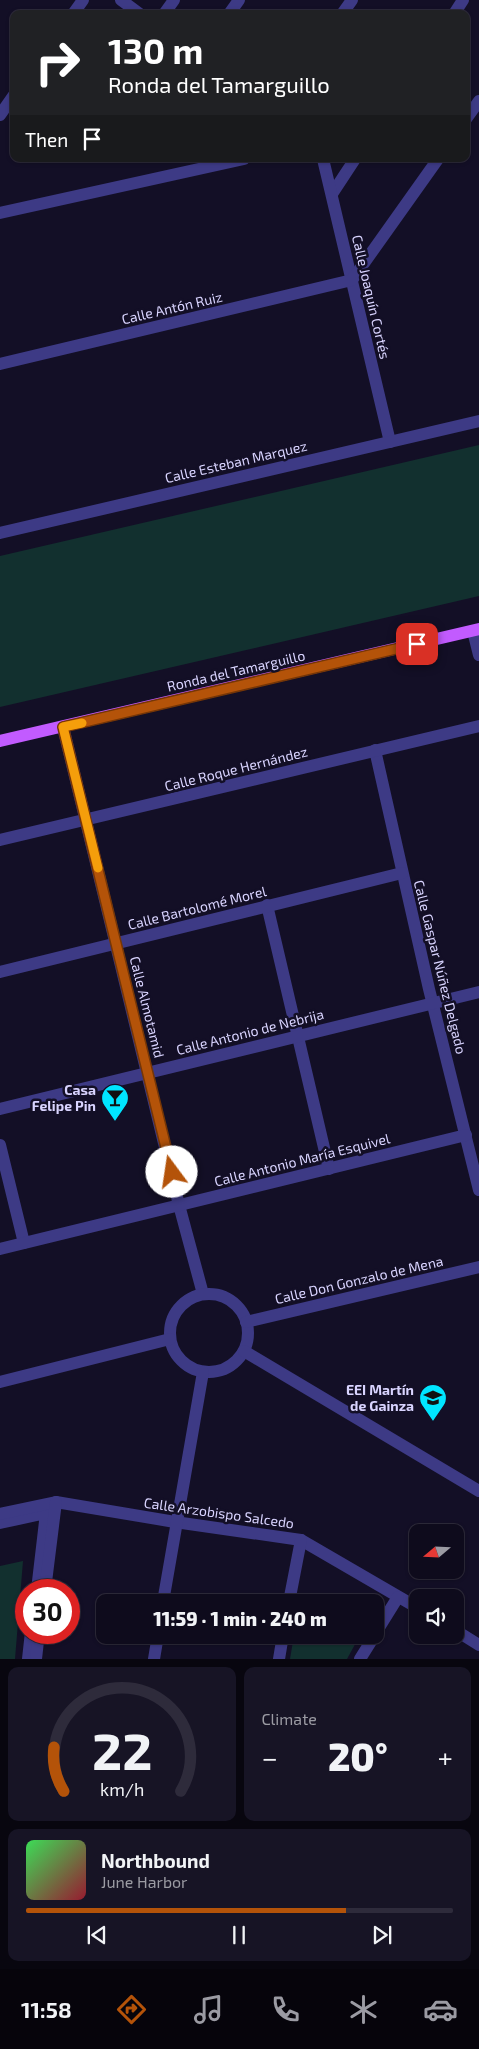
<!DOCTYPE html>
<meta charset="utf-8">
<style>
body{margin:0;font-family:"Exo 2",sans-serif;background:#171425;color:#f1f3f6;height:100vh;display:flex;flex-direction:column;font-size:19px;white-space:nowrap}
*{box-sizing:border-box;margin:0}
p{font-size:16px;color:#9b9ba3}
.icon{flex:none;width:28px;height:28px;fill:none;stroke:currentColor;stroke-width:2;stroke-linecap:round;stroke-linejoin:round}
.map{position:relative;height:1659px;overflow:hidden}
.sheet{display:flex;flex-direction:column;gap:8px;padding:8px;background:#08060f;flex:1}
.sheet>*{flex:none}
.hud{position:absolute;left:10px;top:10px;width:460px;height:152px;border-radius:10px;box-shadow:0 1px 4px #0004,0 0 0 1px #2e2b3b;background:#202124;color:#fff;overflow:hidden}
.needle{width:32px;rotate:251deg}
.buttons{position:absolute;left:409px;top:1524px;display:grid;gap:10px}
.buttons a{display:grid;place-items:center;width:55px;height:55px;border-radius:10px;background:#0e0b1c;box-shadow:0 1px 4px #0004,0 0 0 1px #2e2b3b;font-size:25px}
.speed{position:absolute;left:15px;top:1579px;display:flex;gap:10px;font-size:25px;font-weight:700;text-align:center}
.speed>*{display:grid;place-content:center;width:65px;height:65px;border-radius:50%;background:#0e0b1c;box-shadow:0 1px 4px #0004,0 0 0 1px #2e2b3b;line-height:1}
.speed .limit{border:8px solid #d22;background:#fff;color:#111}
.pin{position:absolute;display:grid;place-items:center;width:42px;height:42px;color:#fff;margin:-21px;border-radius:10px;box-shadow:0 2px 8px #0006}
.me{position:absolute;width:55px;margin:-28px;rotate:346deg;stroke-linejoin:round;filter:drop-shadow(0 0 4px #0008)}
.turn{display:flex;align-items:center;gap:18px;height:105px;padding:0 15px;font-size:22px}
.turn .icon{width:65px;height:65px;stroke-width:2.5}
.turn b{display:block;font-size:35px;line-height:42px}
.then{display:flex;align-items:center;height:48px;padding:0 15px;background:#0003;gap:10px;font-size:19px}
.big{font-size:38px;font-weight:800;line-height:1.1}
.sheet .tile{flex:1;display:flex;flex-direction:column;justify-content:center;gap:8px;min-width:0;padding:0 18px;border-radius:10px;background:#171425}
.sheet .dial{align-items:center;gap:0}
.dial svg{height:130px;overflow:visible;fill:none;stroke:#2e2b3b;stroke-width:7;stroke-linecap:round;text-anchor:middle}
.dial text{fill:#f1f3f6;stroke:none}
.song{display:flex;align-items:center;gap:15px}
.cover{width:60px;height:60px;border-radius:8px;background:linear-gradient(135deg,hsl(130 70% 55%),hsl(350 70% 35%))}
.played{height:5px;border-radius:2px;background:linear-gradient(90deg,#b45309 75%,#2e2b3b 75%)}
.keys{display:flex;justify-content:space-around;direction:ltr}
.heat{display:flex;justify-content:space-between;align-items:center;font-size:28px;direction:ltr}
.sheet .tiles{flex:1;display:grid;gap:8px;grid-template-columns:1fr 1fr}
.tile:last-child{grid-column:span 2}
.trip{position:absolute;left:96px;top:1594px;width:288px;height:50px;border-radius:10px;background:#0e0b1c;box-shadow:0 1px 4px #0004,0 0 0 1px #2e2b3b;font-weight:800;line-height:50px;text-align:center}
.menu{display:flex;height:80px;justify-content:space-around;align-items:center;background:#06040b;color:#9b9ba3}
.menu .icon{width:35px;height:35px}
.menu .on{color:#b45309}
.menu b{font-size:22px;color:#f1f3f6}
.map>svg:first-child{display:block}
.green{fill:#12302f}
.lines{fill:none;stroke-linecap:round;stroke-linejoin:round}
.pedestrian{stroke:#3d3a85;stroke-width:12}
.minor{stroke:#3d3a85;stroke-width:12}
.primary{stroke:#c25bff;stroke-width:12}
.route-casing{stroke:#753606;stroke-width:12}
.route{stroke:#b45309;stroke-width:9}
.slow{stroke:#f59e0b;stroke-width:9}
.labels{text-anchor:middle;stroke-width:5;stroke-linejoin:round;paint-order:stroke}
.street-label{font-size:14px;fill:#d9d4ff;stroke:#130f26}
.poi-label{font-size:14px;font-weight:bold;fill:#d9d4ff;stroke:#130f26;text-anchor:end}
</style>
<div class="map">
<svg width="479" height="1659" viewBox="0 0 479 1659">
<rect width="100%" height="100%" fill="#130f26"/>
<!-- green -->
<g class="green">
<path d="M479 445V596L0 707V556Z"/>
<path d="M23 1561 15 1659H0V1566Z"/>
<path d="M294 1635H356L359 1637 347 1659H290Z"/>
</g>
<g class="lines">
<!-- pedestrian -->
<g class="pedestrian">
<path d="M164 14 174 0"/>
<path d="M332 194 355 159"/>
<path d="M0 213 244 159"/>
<path d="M0 1523 46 1513 37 1590"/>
<path d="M28 1659 31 1632"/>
</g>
<!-- minor -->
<g class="minor">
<path d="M121 0 140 14"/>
<path d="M73 14 83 0"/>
<path d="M229 14 239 0"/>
<path d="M342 14 352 0"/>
<path d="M454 14 463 0"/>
<path d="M0 115 14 95"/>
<path d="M466 119 479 101"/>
<path d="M323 159 390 442"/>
<path d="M0 364 352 280 438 159"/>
<path d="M0 533 479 421"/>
<path d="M473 631 479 655"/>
<path d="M63 727 179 1205 203 1294"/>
<path d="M375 750 429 989 479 1190"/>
<path d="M0 840 479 726"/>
<path d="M267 905 329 1169"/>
<path d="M0 972 402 873"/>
<path d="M0 1109 479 992"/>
<path d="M0 1145 24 1243"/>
<path d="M0 1249 466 1135"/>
<circle cx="209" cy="1333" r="39"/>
<path d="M246 1322 479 1267"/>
<path d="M244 1351 479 1491"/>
<path d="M0 1382 170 1339"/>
<path d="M0 1514 56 1502 175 1522 301 1540 418 1608"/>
<path d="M45 1590 56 1502"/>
<path d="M163 1602 203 1372"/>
<path d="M289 1602 301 1540"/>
<path d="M455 1630 479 1645"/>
<path d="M375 1634 398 1597"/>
<path d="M36 1659 39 1632"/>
<path d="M154 1659 158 1635"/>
<path d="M279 1659 283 1635"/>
<path d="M360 1659 375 1635"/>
</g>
<!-- primary -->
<path class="primary" d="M0 741 479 629"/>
</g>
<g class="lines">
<defs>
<path id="route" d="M172 1172 63 727 417 644"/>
</defs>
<!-- route casing -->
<use href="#route" class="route-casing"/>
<!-- route -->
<use href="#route" class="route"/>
<!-- slow -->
<path class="slow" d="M82 723 63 727 98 868"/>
</g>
<!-- icons -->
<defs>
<symbol id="bar-pin" viewBox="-11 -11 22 30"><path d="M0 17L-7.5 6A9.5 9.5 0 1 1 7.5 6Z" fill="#00e5ff" stroke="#130f26"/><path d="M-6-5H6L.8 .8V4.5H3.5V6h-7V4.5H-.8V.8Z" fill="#111"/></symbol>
<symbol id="school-pin" viewBox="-11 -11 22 30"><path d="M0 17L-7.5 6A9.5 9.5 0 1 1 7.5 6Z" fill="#00e5ff" stroke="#130f26"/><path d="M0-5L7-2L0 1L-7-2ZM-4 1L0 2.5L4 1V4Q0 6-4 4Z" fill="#111"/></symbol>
</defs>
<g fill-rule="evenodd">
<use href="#bar-pin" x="99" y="1082" width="32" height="43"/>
<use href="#school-pin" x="417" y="1382" width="32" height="43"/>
</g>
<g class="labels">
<!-- street labels -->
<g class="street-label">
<text transform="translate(371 297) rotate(77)" y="5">Calle Joaquín Cortés</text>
<text transform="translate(172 308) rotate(-13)" y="5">Calle Antón Ruiz</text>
<text transform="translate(236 462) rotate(-13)" y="5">Calle Esteban Marquez</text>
<text transform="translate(236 671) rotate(-13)" y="5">Ronda del Tamarguillo</text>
<text transform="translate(236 769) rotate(-14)" y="5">Calle Roque Hernández</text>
<text transform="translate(197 908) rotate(-14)" y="5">Calle Bartolomé Morel</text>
<text transform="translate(440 967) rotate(76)" y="5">Calle Gaspar Núñez Delgado</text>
<text transform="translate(147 1007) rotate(76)" y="5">Calle Almotamid</text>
<text transform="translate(250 1032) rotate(-14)" y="5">Calle Antonio de Nebrija</text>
<text transform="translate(302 1160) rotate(-14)" y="5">Calle Antonio María Esquivel</text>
<text transform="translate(359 1280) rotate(-13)" y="5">Calle Don Gonzalo de Mena</text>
<text transform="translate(219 1513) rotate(8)" y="5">Calle Arzobispo Salcedo</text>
</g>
<!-- poi labels -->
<g class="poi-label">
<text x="96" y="1095">Casa<tspan x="96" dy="16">Felipe Pin</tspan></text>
<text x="414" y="1395">EEI Martín<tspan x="414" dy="16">de Gainza</tspan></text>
</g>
</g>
</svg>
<div class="buttons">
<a><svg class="needle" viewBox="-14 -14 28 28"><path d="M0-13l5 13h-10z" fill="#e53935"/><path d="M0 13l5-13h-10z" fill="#9b9ba3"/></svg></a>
<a><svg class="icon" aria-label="sound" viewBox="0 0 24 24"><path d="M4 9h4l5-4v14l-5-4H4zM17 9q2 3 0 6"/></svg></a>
</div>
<div class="speed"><div class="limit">30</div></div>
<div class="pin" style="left:417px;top:644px;background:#d93025"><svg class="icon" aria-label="arrive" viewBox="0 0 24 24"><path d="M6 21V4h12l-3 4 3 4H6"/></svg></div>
<svg class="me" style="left:172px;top:1172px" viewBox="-20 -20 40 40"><circle r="19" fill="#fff"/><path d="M0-13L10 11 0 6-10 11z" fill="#b45309"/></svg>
<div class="trip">11:59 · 1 min · 240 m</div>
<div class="hud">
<div class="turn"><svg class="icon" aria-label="right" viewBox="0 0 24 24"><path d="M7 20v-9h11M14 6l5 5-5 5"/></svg><div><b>130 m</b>Ronda del Tamarguillo</div></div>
<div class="then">Then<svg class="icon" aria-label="arrive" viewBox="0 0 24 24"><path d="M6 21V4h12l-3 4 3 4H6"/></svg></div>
</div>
</div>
<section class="sheet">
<div class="tiles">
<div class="tile dial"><svg viewBox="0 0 100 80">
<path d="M14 69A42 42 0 1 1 86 69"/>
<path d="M14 69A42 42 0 0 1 8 42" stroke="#b45309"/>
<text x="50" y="56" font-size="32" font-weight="700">22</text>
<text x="50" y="72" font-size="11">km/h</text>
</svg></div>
<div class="tile"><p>Climate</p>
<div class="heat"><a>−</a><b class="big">20°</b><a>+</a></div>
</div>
<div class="tile">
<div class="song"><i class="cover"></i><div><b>Northbound</b><p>June Harbor</p></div></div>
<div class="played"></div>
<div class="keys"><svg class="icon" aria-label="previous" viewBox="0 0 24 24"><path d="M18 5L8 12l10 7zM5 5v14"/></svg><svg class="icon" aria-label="pause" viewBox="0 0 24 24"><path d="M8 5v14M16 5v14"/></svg><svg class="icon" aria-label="next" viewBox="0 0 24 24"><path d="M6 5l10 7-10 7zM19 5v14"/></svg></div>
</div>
</div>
</section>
<nav class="menu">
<b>11:58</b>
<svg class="icon on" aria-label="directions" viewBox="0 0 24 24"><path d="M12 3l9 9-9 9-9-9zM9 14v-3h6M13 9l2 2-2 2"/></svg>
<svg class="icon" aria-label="music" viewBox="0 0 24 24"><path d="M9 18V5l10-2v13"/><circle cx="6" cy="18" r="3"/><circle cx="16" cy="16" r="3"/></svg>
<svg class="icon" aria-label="phone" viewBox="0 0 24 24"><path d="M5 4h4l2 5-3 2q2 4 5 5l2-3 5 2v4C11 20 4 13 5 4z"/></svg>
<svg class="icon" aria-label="climate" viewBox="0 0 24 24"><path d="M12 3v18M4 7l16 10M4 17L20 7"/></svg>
<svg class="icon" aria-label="car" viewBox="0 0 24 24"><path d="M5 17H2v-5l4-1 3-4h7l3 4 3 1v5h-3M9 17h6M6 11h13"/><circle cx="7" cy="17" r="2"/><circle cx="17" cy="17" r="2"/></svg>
</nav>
